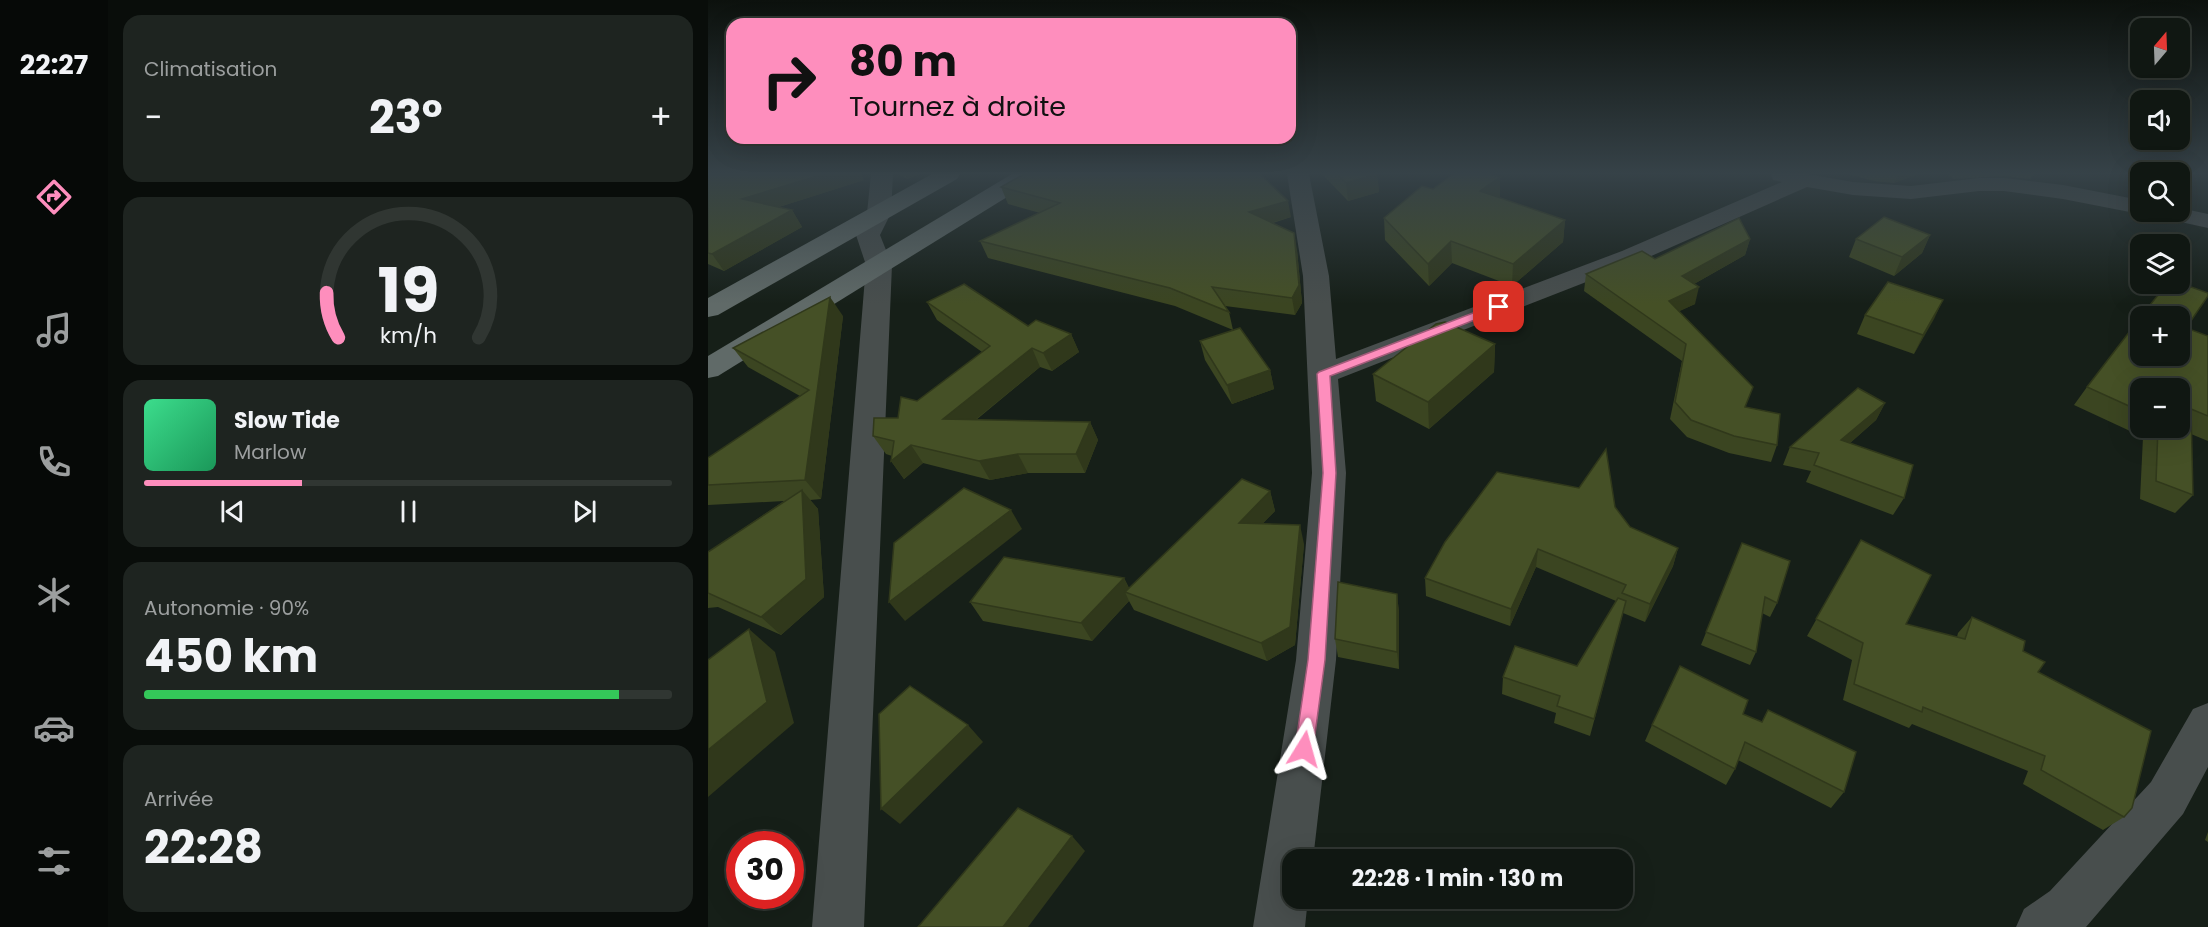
<!DOCTYPE html>
<html lang="fr">
<meta charset="utf-8">
<style>
body{margin:0;font-family:Poppins,sans-serif;background:#1e2420;color:#f1f3f6;height:100vh;display:flex;flex-direction:column;font-size:22px;white-space:nowrap}
*{box-sizing:border-box;margin:0}
p{font-size:20px;color:#9c9f9f}
.icon{flex:none;width:33px;height:33px;fill:none;stroke:currentColor;stroke-width:2;stroke-linecap:round;stroke-linejoin:round}
.map{position:relative;flex:1;overflow:hidden}
.side{display:flex;flex-direction:column;gap:15px;padding:15px;background:#090d0a;width:600px}
.side>*{flex:none}
.hud{position:absolute;left:18px;top:18px;width:570px;height:126px;border-radius:18px;box-shadow:0 6px 24px #0002,0 0 0 2px #303632;background:#fe8ebd;color:#111;overflow:hidden}
.needle{width:39px;rotate:19deg}
.tools{position:absolute;left:1422px;top:18px;display:grid;gap:12px}
.tools a{display:grid;place-items:center;width:60px;height:60px;border-radius:12px;background:#101712;box-shadow:0 6px 24px #0002,0 0 0 2px #303632;font-size:30px}
.speed{position:absolute;left:18px;top:831px;display:flex;gap:12px;font-size:30px;font-weight:700;text-align:center}
.speed>*{display:grid;place-content:center;width:78px;height:78px;border-radius:50%;background:#101712;box-shadow:0 6px 24px #0002,0 0 0 2px #303632;line-height:1}
.speed .limit{border:9px solid #d22;background:#fff;color:#111}
.pin{position:absolute;display:grid;place-items:center;width:51px;height:51px;color:#fff;margin:-26px;border-radius:12px;box-shadow:0 3px 9px #0006}
.me{position:absolute;width:66px;margin:-33px;rotate:8deg;stroke-linejoin:round;filter:drop-shadow(0 0 4px #0008)}
.turn{display:flex;align-items:center;gap:21px;height:126px;padding:0 24px;font-size:27px}
.turn .icon{width:78px;height:78px;stroke-width:2.5}
.turn b{display:block;font-size:42px;line-height:51px}
.big{font-size:45px;font-weight:700;line-height:1.1}
.side .card{flex:1;display:flex;flex-direction:column;justify-content:center;gap:9px;min-width:0;padding:0 21px;border-radius:18px;background:#1e2420}
.side .dial{align-items:center;gap:0}
.dial svg{height:156px;overflow:visible;fill:none;stroke:#303632;stroke-width:7;stroke-linecap:round;text-anchor:middle}
.dial text{fill:#f1f3f6;stroke:none}
.song{display:flex;align-items:center;gap:18px}
.cover{width:72px;height:72px;border-radius:9px;background:linear-gradient(135deg,hsl(150 70% 55%),hsl(150 70% 35%))}
.played{height:6px;border-radius:3px;background:linear-gradient(90deg,#fe8ebd 30%,#303632 30%)}
.keys{display:flex;justify-content:space-around;direction:ltr}
.heat{display:flex;justify-content:space-between;align-items:center;font-size:33px;direction:ltr}
.charge{height:9px;border-radius:4px;background:linear-gradient(90deg,#34c759 90%,#303632 0)}
.trip{position:absolute;left:574px;top:849px;width:351px;height:60px;border-radius:18px;background:#101712;box-shadow:0 6px 24px #0002,0 0 0 2px #303632;font-weight:700;line-height:60px;text-align:center}
main{display:flex;flex:1;min-height:0}
.tabs{display:flex;flex-direction:column;width:108px;justify-content:space-around;align-items:center;background:#060907;color:#9c9f9f}
.tabs .icon{width:42px;height:42px}
.tabs .selected{color:#fe8ebd}
.tabs b{font-size:27px;color:#f1f3f6}
.map>svg:first-child{display:block}
.lines{fill:none;stroke-linecap:round;stroke-linejoin:round}
.minor{fill:#484e4d;fill-rule:evenodd}
.secondary{fill:#606a68;fill-rule:evenodd}
.wall{fill:#3b4521;fill-rule:evenodd}
.shaded-wall{fill:#30381b}
.building{fill:#455026;stroke:#30381b;stroke-width:1.5}
.route{fill:#fe8ebd;stroke:#a55c7b;stroke-width:1.5}
</style>
<main>
<nav class="tabs">
<b>22:27</b>
<svg class="icon selected" aria-label="directions" viewBox="0 0 24 24"><path d="M12 3l9 9-9 9-9-9zM9 14v-3h6M13 9l2 2-2 2"/></svg>
<svg class="icon" aria-label="music" viewBox="0 0 24 24"><path d="M9 18V5l10-2v13"/><circle cx="6" cy="18" r="3"/><circle cx="16" cy="16" r="3"/></svg>
<svg class="icon" aria-label="phone" viewBox="0 0 24 24"><path d="M5 4h4l2 5-3 2q2 4 5 5l2-3 5 2v4C11 20 4 13 5 4z"/></svg>
<svg class="icon" aria-label="climate" viewBox="0 0 24 24"><path d="M12 3v18M4 7l16 10M4 17L20 7"/></svg>
<svg class="icon" aria-label="car" viewBox="0 0 24 24"><path d="M5 17H2v-5l4-1 3-4h7l3 4 3 1v5h-3M9 17h6M6 11h13"/><circle cx="7" cy="17" r="2"/><circle cx="17" cy="17" r="2"/></svg>
<svg class="icon" aria-label="filters" viewBox="0 0 24 24"><path d="M4 7h16M4 17h16"/><circle cx="9" cy="7" r="2"/><circle cx="15" cy="17" r="2"/></svg>
</nav>
<section class="side">
<div class="card"><p>Climatisation</p>
<div class="heat"><a>−</a><b class="big">23°</b><a>+</a></div>
</div>
<div class="card dial"><svg viewBox="0 0 100 80">
<path d="M14 69A42 42 0 1 1 86 69"/>
<path d="M14 69A42 42 0 0 1 8 46" stroke="#fe8ebd"/>
<text x="50" y="56" font-size="32" font-weight="700">19</text>
<text x="50" y="72" font-size="11">km/h</text>
</svg></div>
<div class="card">
<div class="song"><i class="cover"></i><div><b>Slow Tide</b><p>Marlow</p></div></div>
<div class="played"></div>
<div class="keys"><svg class="icon" aria-label="previous" viewBox="0 0 24 24"><path d="M18 5L8 12l10 7zM5 5v14"/></svg><svg class="icon" aria-label="pause" viewBox="0 0 24 24"><path d="M8 5v14M16 5v14"/></svg><svg class="icon" aria-label="next" viewBox="0 0 24 24"><path d="M6 5l10 7-10 7zM19 5v14"/></svg></div>
</div>
<div class="card"><p>Autonomie · 90%</p><b class="big">450 km</b><div class="charge"></div></div>
<div class="card"><p>Arrivée</p><b class="big">22:28</b></div>
</section>
<div class="map">
<svg width="1500" height="927" viewBox="0 0 1500 927">
<rect width="100%" height="100%" fill="#161f18"/>
<g class="lines">
<!-- minor -->
<g class="minor">
<path d="M163 174H185L183 213 172 235 184 265 156 927H104L158 265 148 235 159 213Z"/>
<path d="M579 174H601L621 276 628 359 914 251 1074 182 1065 180 1063 174H1099L1145 182 1203 186 1271 178H1296L1355 185 1432 200V212H1440L1432 214 1355 199 1296 191H1271L1203 199 1145 195 1099 187 932 261 630 379 638 473 628 660 605 860H585V898H600L597 927H545L588 660 604 473 595 276Z"/>
<path d="M1472 208 1500 214V228L1450 217 1446 212H1472Z"/>
<path d="M1500 703V767L1475 814 1378 927H1308L1316 909 1342 891 1443 782 1485 709Z"/>
</g>
<!-- secondary -->
<g class="secondary">
<path d="M224 174H252L249 179 10 315 0 317V298Z"/>
<path d="M304 174H331L328 179 10 376 0 378V356Z"/>
</g>
</g>
<!-- wall -->
<g class="wall">
<path d="M0 174 156 180 71 207 84 210 94 227 16 271 0 264Z"/>
<path d="M191 174H212L199 179Z"/>
<path d="M614 174H669L671 192 640 201Z"/>
<path d="M1140 174H1210L1186 183 1166 181Z"/>
<path d="M1240 174H1327L1322 179 1296 176 1245 179Z"/>
<path d="M792 177V198L857 220 855 242 804 286 744 263 721 286 677 240 676 218 725 189Z"/>
<path d="M293 187 583 217 565 223 589 250 594 303 587 315 517 306 521 312 525 330 467 306 280 258 272 241 332 213 300 204Z"/>
<path d="M1222 235 1214 253 1186 276 1141 257 1148 239Z"/>
<path d="M1042 239 1037 255 986 284 987 304 971 311 1038 407 1069 445 1063 462 1021 453 979 437 962 419 974 361 876 291 878 274Z"/>
<path d="M1235 300 1206 354 1149 334 1157 315Z"/>
<path d="M219 302 320 326 363 334 371 352 344 371 332 367 268 420 382 422 390 440 377 473H320L282 480 215 463 196 479 183 461 184 456 178 454 165 436 190 418 209 401 274 352 229 320Z"/>
<path d="M135 316 113 499 102 500 110 509 116 597 73 635 10 607 0 608V552L76 501 0 505V458L92 396 40 367 25 348Z"/>
<path d="M1478 328 1500 336V441L1483 434 1485 495 1467 513 1432 499 1435 437 1366 405 1379 387ZM1432 388 1472 428H1432Z"/>
<path d="M492 341 562 370 566 389 524 404 497 360Z"/>
<path d="M787 344 786 372 721 429 668 401 665 374Z"/>
<path d="M1177 403 1168 420 1142 443 1196 498 1185 515 1098 482 1103 471 1075 465 1082 447Z"/>
<path d="M562 491 567 511 554 524 596 544 587 645 559 661 426 610 421 601 384 641 275 621 262 602 416 578 421 588Z"/>
<path d="M907 507 922 527 970 548 965 566 937 622 915 613 882 736 846 723 848 713 794 694 795 677 869 666 908 601 828 567 802 626 718 596 717 578Z"/>
<path d="M1153 540 1198 624 1249 637 1250 633 1264 617 1315 651 1330 672 1416 817 1395 830 1315 784 1320 771 1204 724 1201 728 1135 700 1144 660 1099 636Z"/>
<path d="M1034 543 1069 603 1062 617 1054 613 1048 652 1042 665 993 645Z"/>
<path d="M689 594 691 613V669L630 657 627 639Z"/>
<path d="M1060 710 1136 792 1123 808 1030 760 1027 769 1018 785 937 741 944 725 1035 714 1054 722Z"/>
<path d="M1500 832V842L1497 840Z"/>
</g>
<!-- shaded-wall -->
<g class="shaded-wall">
<path d="M116 174H153L156 180 45 215 34 199Z"/>
<path d="M197 174H212L199 179Z"/>
<path d="M669 174 671 192 640 201 638 183Z"/>
<path d="M1190 174H1210L1186 183Z"/>
<path d="M792 177V198L772 191Z"/>
<path d="M580 201 583 217 544 228 541 212Z"/>
<path d="M84 210 94 227 16 271 4 254Z"/>
<path d="M857 220 855 242 804 286 805 264Z"/>
<path d="M586 233 589 250 594 303 587 315 584 298Z"/>
<path d="M1222 235 1214 253 1186 276 1194 257Z"/>
<path d="M1042 239 1037 255 970 293 974 276Z"/>
<path d="M743 241 744 263 721 286 720 264Z"/>
<path d="M991 287 987 304 957 318 961 301Z"/>
<path d="M122 297 135 316 113 499 97 480Z"/>
<path d="M1235 300 1226 319 1206 354 1215 335Z"/>
<path d="M363 334 371 352 344 371 335 353Z"/>
<path d="M787 344 786 372 721 429 720 402Z"/>
<path d="M324 348 332 367 246 437 235 419Z"/>
<path d="M562 370 566 389 524 404 519 385Z"/>
<path d="M1177 403 1168 420 1125 458 1133 440Z"/>
<path d="M382 422 390 440 377 473 368 454Z"/>
<path d="M203 445 215 463 196 479 183 461Z"/>
<path d="M310 454 320 473 282 480 271 461Z"/>
<path d="M94 490 110 509 116 597 73 635 53 617Z"/>
<path d="M562 491 567 511 537 542 531 523Z"/>
<path d="M303 510 314 529 197 621 181 602Z"/>
<path d="M592 525 596 544 587 645 559 661 553 643Z"/>
<path d="M970 548 965 566 937 622 942 604Z"/>
<path d="M830 549 828 567 802 626 803 609Z"/>
<path d="M416 578 424 594 417 592 421 601 384 641 373 623Z"/>
<path d="M689 594 691 613V669L689 652Z"/>
<path d="M41 629 67 652 86 723 0 797V750Z"/>
<path d="M260 725 275 742 192 824 173 809Z"/>
<path d="M364 836 377 851 320 927H295Z"/>
</g>
<!-- building -->
<g class="building">
<path d="M0 174H116L34 199 84 210 4 254 0 253Z"/>
<path d="M316 174H552L580 201 541 212 586 233 591 285 584 298 504 287 521 312 462 288 272 241 352 203 293 187Z"/>
<path d="M629 174H669L638 183Z"/>
<path d="M745 174H782L792 177 772 191 857 220 805 264 743 241 720 264 676 218 714 186 725 189Z"/>
<path d="M1176 217 1222 235 1194 257 1148 239Z"/>
<path d="M1031 218 1042 239 974 276 991 287 961 301 1045 387 1037 407 1072 414 1069 445 1026 436 983 420 967 402 978 344 878 274 934 251 947 259Z"/>
<path d="M1180 282 1235 300 1215 335 1157 315Z"/>
<path d="M1472 283 1500 293V296L1478 328 1500 336V416L1483 409 1485 495 1448 481 1450 428H1472V388H1432V411L1379 387 1432 318V356H1472V316H1433L1459 284H1472Z"/>
<path d="M256 284 320 326 328 320 363 334 335 353 324 348 235 419 382 422 368 454H310L271 461 203 445 183 461 186 441 165 436 166 418H190L193 397 209 401 282 346 219 302Z"/>
<path d="M122 297 97 480 0 485V458L101 390 25 348Z"/>
<path d="M737 322 787 344 720 402 665 374 728 324Z"/>
<path d="M532 328 562 370 519 385 492 341Z"/>
<path d="M1150 388 1177 403 1133 440 1205 465 1196 498 1106 465 1111 453 1082 447Z"/>
<path d="M898 449 907 507 922 527 970 548 942 604 914 593 918 585 830 549 803 609 717 578 737 542 789 472 871 488Z"/>
<path d="M534 479 562 491 531 523 592 525 582 627 553 643 417 592Z"/>
<path d="M256 488 303 510 181 602 186 543Z"/>
<path d="M94 490 98 579 53 617 0 593V552Z"/>
<path d="M1153 540 1223 575 1198 624 1257 639 1264 617 1317 641 1315 651 1337 662 1330 672 1443 731 1424 808 1416 817 1333 770 1337 756 1215 707 1214 712 1146 684 1155 643 1108 619Z"/>
<path d="M1034 543 1082 561 1069 603 1057 597 1048 652 998 632Z"/>
<path d="M296 557 416 578 373 623 262 602Z"/>
<path d="M630 582 689 594V652L627 639Z"/>
<path d="M910 598 918 601 886 719 849 706 852 696 795 677 807 646 869 666Z"/>
<path d="M41 629 59 702 0 750V660Z"/>
<path d="M972 666 1040 700 1035 714 1054 722 1060 710 1148 752 1136 792 1037 742 1027 769 944 725Z"/>
<path d="M202 686 260 725 173 809 171 714Z"/>
<path d="M310 808 364 836 295 927H210Z"/>
</g>
<!-- sky -->
<linearGradient id="sky" x2="0" y2="1"><stop stop-color="#0c110d"/><stop offset="0.57" stop-color="#364248"/><stop offset="1" stop-color="#364248" stop-opacity="0"/></linearGradient>
<rect width="1500" height="304" fill="url(#sky)"/>
<!-- route -->
<path class="route" d="M791 303 795 304V309L622 376 628 473 617 660 605 749 602 755 596 758 589 755 587 749 600 660 615 473 609 374 611 372Z"/>
</svg>
<div class="tools">
<a><svg class="needle" viewBox="-14 -14 28 28"><path d="M0-13l5 13h-10z" fill="#e53935"/><path d="M0 13l5-13h-10z" fill="#9c9f9f"/></svg></a>
<a><svg class="icon" aria-label="sound" viewBox="0 0 24 24"><path d="M4 9h4l5-4v14l-5-4H4zM17 9q2 3 0 6"/></svg></a>
<a><svg class="icon" aria-label="search" viewBox="0 0 24 24"><circle cx="10" cy="10" r="6"/><path d="M15 15l6 6"/></svg></a>
<a><svg class="icon" aria-label="layers" viewBox="0 0 24 24"><path d="M12 4l9 5-9 5-9-5zM3 14l9 5 9-5"/></svg></a>
<a>+</a>
<a>−</a>
</div>
<div class="speed"><div class="limit">30</div></div>
<div class="pin" style="left:791px;top:307px;background:#d93025"><svg class="icon" aria-label="arrive" viewBox="0 0 24 24"><path d="M6 21V4h12l-3 4 3 4H6"/></svg></div>
<svg class="me" style="left:596px;top:749px" viewBox="-20 -20 40 40"><path d="M0-17L14 15 0 8-14 15z" fill="#fe8ebd" stroke="#fff" stroke-width="4"/></svg>
<div class="trip">22:28 · 1 min · 130 m</div>
<div class="hud">
<div class="turn"><svg class="icon" aria-label="right" viewBox="0 0 24 24"><path d="M7 20v-9h11M14 6l5 5-5 5"/></svg><div><b>80 m</b>Tournez à droite</div></div>
</div>
</div>
</main>
